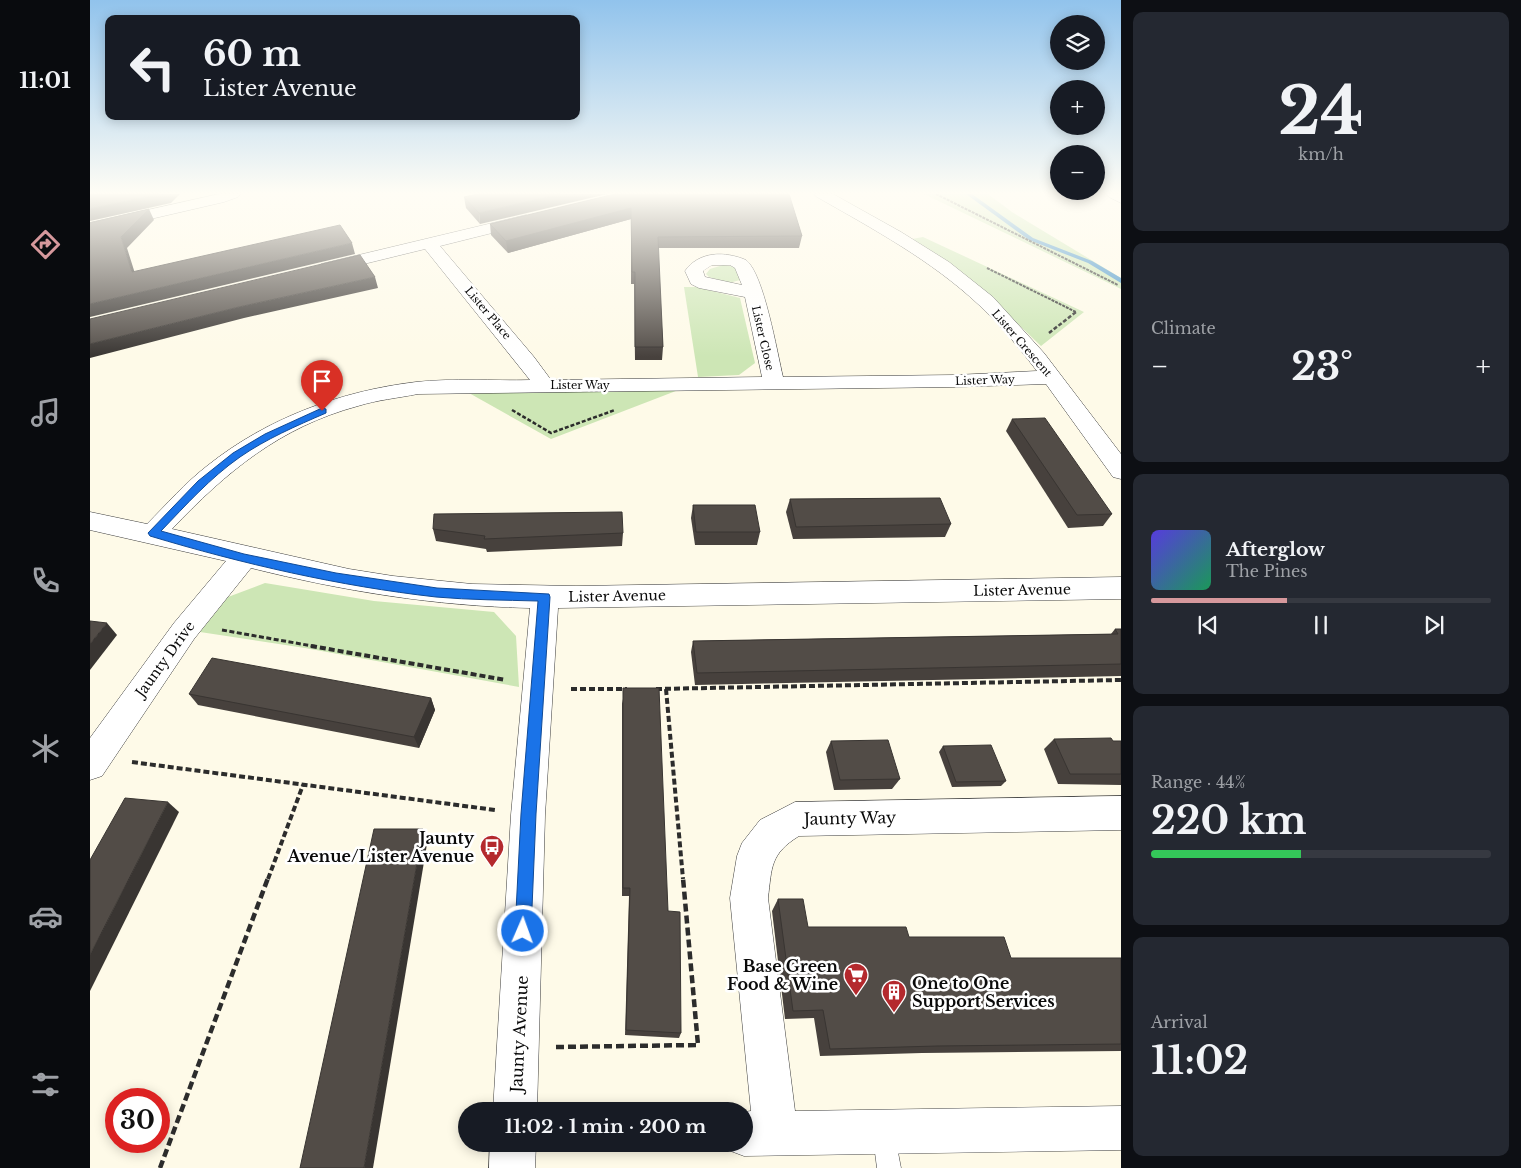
<!DOCTYPE html>
<meta charset="utf-8">
<style>
body{margin:0;font-family:"Libre Baskerville",serif;background:#242831;color:#f1f3f6;height:100vh;display:flex;flex-direction:column;font-size:19px;white-space:nowrap}
*{box-sizing:border-box;margin:0}
p{font-size:16px;color:#9ea1a6}
.icon{flex:none;width:28px;height:28px;fill:none;stroke:currentColor;stroke-width:2;stroke-linecap:round;stroke-linejoin:round}
.map{position:relative;flex:1;overflow:hidden}
.side{display:flex;flex-direction:column;gap:12px;padding:12px;background:#0d0f14;width:400px}
.side>*{flex:none}
.hud{position:absolute;left:15px;top:15px;width:475px;height:105px;border-radius:10px;box-shadow:0 2px 12px #0003;background:#171b24;color:#f1f3f6;overflow:hidden}
.fabs{position:absolute;left:960px;top:15px;display:grid;gap:10px}
.fabs a{display:grid;place-items:center;width:55px;height:55px;border-radius:50%;background:#171b24;box-shadow:0 2px 12px #0003;font-size:25px}
.speed{position:absolute;left:15px;top:1088px;display:flex;gap:10px;font-size:25px;font-weight:700;text-align:center}
.speed>*{display:grid;place-content:center;width:65px;height:65px;border-radius:50%;background:#171b24;box-shadow:0 2px 12px #0003;line-height:1}
.speed .limit{border:8px solid #d22;background:#fff;color:#111}
.pin{position:absolute;display:grid;place-items:center;width:42px;height:42px;color:#fff;margin:-51px -21px;border-radius:50% 50% 50% 0;rotate:-45deg;box-shadow:0 0 5px #0007}
.pin .icon{rotate:45deg}
.me{position:absolute;width:55px;margin:-28px;rotate:2deg;stroke-linejoin:round;filter:drop-shadow(0 0 4px #0008)}
.turn{display:flex;align-items:center;gap:18px;height:105px;padding:0 15px;font-size:22px}
.turn .icon{width:65px;height:65px;stroke-width:2.5}
.turn b{display:block;font-size:35px;line-height:42px}
.big{font-size:38px;font-weight:700;line-height:1.1}
.side .tile{flex:1;display:flex;flex-direction:column;justify-content:center;gap:8px;min-width:0;padding:0 18px;border-radius:10px;background:#242831}
.side .dial{align-items:center;gap:0}
.dial b{font-size:65px;line-height:1}
.song{display:flex;align-items:center;gap:15px}
.cover{width:60px;height:60px;border-radius:8px;background:linear-gradient(135deg,hsl(250 70% 55%),hsl(150 70% 35%))}
.played{height:5px;border-radius:2px;background:linear-gradient(90deg,#d6989c 40%,#363941 40%)}
.keys{display:flex;justify-content:space-around;direction:ltr}
.heat{display:flex;justify-content:space-between;align-items:center;font-size:28px;direction:ltr}
.charge{height:8px;border-radius:4px;background:linear-gradient(90deg,#34c759 44%,#363941 0)}
.trip{position:absolute;left:368px;top:1102px;width:295px;height:50px;border-radius:25px;background:#171b24;box-shadow:0 2px 12px #0003;font-weight:700;line-height:50px;text-align:center}
main{display:flex;flex:1;min-height:0}
.tab-bar{display:flex;flex-direction:column;width:90px;justify-content:space-around;align-items:center;background:#090b0e;color:#9ea1a6}
.tab-bar .icon{width:35px;height:35px}
.tab-bar .active{color:#d6989c}
.tab-bar b{font-size:22px;color:#f1f3f6}
.map>svg:first-child{display:block}
.green{fill:#cde6b5}
.lines{fill:none;stroke-linecap:round;stroke-linejoin:round}
.stream{fill:#398cc7;fill-rule:evenodd}
.lane-casing{stroke:#3d3d3d;stroke-width:1}
.street-casing{stroke:#3d3d3d;stroke-width:1}
.path-far4{stroke:#2c2c2c;stroke-width:2;stroke-dasharray:3 1;stroke-linecap:butt}
.path-far3{stroke:#2c2c2c;stroke-width:2.5;stroke-dasharray:4 2;stroke-linecap:butt}
.path-far2{stroke:#2c2c2c;stroke-width:3;stroke-dasharray:5 2.5;stroke-linecap:butt}
.path-far1{stroke:#2c2c2c;stroke-width:4;stroke-dasharray:6 3;stroke-linecap:butt}
.path{stroke:#2c2c2c;stroke-width:4.5;stroke-dasharray:8 4;stroke-linecap:butt}
.lane{fill:#fff;fill-rule:evenodd}
.street{fill:#fff;fill-rule:evenodd}
.wall{fill:#47413d}
.shaded-wall{fill:#393532}
.building{fill:#524c47;stroke:#393532}
.route{fill:#1a73e8;stroke:#114b97}
.labels{text-anchor:middle;stroke-width:5;stroke-linejoin:round;paint-order:stroke}
.far-street-label{font-size:11px;fill:#0a0a0a;stroke:#fff}
.street-label{font-size:14px;fill:#0a0a0a;stroke:#fff}
.near-street-label{font-size:16px;fill:#0a0a0a;stroke:#fff}
.near-poi-label{font-size:16px;font-weight:bold;fill:#0a0a0a;stroke:#fff;text-anchor:end}
</style>
<main>
<nav class="tab-bar">
<b>11:01</b>
<svg class="icon active" aria-label="directions" viewBox="0 0 24 24"><path d="M12 3l9 9-9 9-9-9zM9 14v-3h6M13 9l2 2-2 2"/></svg>
<svg class="icon" aria-label="music" viewBox="0 0 24 24"><path d="M9 18V5l10-2v13"/><circle cx="6" cy="18" r="3"/><circle cx="16" cy="16" r="3"/></svg>
<svg class="icon" aria-label="phone" viewBox="0 0 24 24"><path d="M5 4h4l2 5-3 2q2 4 5 5l2-3 5 2v4C11 20 4 13 5 4z"/></svg>
<svg class="icon" aria-label="climate" viewBox="0 0 24 24"><path d="M12 3v18M4 7l16 10M4 17L20 7"/></svg>
<svg class="icon" aria-label="car" viewBox="0 0 24 24"><path d="M5 17H2v-5l4-1 3-4h7l3 4 3 1v5h-3M9 17h6M6 11h13"/><circle cx="7" cy="17" r="2"/><circle cx="17" cy="17" r="2"/></svg>
<svg class="icon" aria-label="filters" viewBox="0 0 24 24"><path d="M4 7h16M4 17h16"/><circle cx="9" cy="7" r="2"/><circle cx="15" cy="17" r="2"/></svg>
</nav>
<div class="map">
<svg width="1031" height="1168" viewBox="0 0 1031 1168">
<rect width="100%" height="100%" fill="#fefae8"/>
<!-- green -->
<g class="green">
<path d="M834 194H898L922 212 1031 278V289Z"/>
<path d="M833 237 994 312 951 346 892 290 822 239Z"/>
<path d="M633 265 646 267 650 280 639 283 619 277 616 274 620 269Z"/>
<path d="M594 287H606L650 298 665 363 649 375 608 377Z"/>
<path d="M591 389 461 439 379 393Z"/>
<path d="M175 583 284 601 404 612 426 636 429 687 215 648 110 632 138 597Z"/>
</g>
<g class="lines">
<!-- stream -->
<path class="stream" d="M876 194H882L943 238 1002 261 1031 278V283L998 263 939 240Z"/>
<defs>
<path id="lane" d="M794 1126 802 1129 805 1137 811 1168H787L783 1137 786 1129Z"/>
<g id="street">
<path d="M129 194H151L148 197 134 202 0 233V223Z"/>
<path d="M724 194H743L811 232 859 262 903 297 954 353 1031 454V479L1023 477 956 384 865 387 328 394C308 398 287 400 268 406 190 427 136 472 82 529L259 569 303 576 382 584 486 586 1031 577V599L468 608 455 815 447 1111H403L421 815 440 608C345 606 253 591 161 568L104 639 12 776 0 780V738L84 623 136 561 0 530V512L57 524C77 504 95 483 117 466 177 418 251 391 326 382 362 378 404 381 440 380L335 249 237 273 231 272 228 268 231 264 436 215 442 217 444 220 442 223 350 246 444 357 461 380 672 377 655 297 609 288 601 284 595 271C609 251 635 251 656 260 674 274 687 352 693 377L865 375 947 371C929 348 911 325 889 305 841 260 783 229 727 197ZM622 265H640L645 268 652 285 615 277 613 271Z"/>
<path d="M1016 194H1031V203L1019 197Z"/>
<path d="M1031 796V830L709 836C680 854 682 867 678 898L705 1111 1031 1106V1150L654 1156 638 1150 636 1144H654V1112L661 1111 640 898 647 856 652 843 670 820 705 802Z"/>
<path d="M400 1144H446L445 1168H399Z"/>
</g>
</defs>
<!-- lane casing -->
<use href="#lane" class="lane-casing"/>
<!-- street casing -->
<use href="#street" class="street-casing"/>
<!-- path-far4 -->
<g class="path-far4">
<path d="M846 194 1028 285"/>
<path d="M897 268 986 312 985 313"/>
</g>
<!-- path-far3 -->
<g class="path-far3">
<path d="M959 333 986 312"/>
<path d="M422 410 461 433 525 410"/>
</g>
<!-- path-far2 -->
<path class="path-far2" d="M132 630 228 647"/>
<!-- path-far1 -->
<g class="path-far1">
<path d="M221 646 416 680"/>
<path d="M481 689H537"/>
<path d="M566 689 1031 680"/>
<path d="M576 689 593 879"/>
<path d="M42 762 405 810"/>
<path d="M178 879 213 785"/>
</g>
<!-- path -->
<g class="path">
<path d="M466 1047 608 1045 593 878"/>
<path d="M70 1168 178 878"/>
</g>
<!-- lane -->
<use href="#lane" class="lane"/>
<!-- street -->
<use href="#street" class="street"/>
</g>
<!-- wall -->
<g class="wall">
<path d="M388 194 390 224 376 208 374 197Z"/>
<path d="M525 194 712 236 709 248H568L573 347 572 360H545L544 284H541V219L418 253 401 235 400 224Z"/>
<path d="M922 419 1022 514 1013 526 978 528 916 431Z"/>
<path d="M700 499 861 524 855 537 703 539 696 512Z"/>
<path d="M603 505 670 532 667 545H605L601 518Z"/>
<path d="M343 529 533 533 532 546 397 552 396 549 346 541Z"/>
<path d="M1025 629H1031V676L605 685 601 652 603 641 1021 634Z"/>
<path d="M99 694 341 698 345 710 329 748 108 705Z"/>
<path d="M532 699 578 911 591 1033 589 1038 535 1035 539 896H532Z"/>
<path d="M964 739 1023 741H1031V785L968 784 954 749Z"/>
<path d="M741 741 810 779 802 789 744 790 736 752Z"/>
<path d="M853 746 916 781 911 786 862 787 849 752Z"/>
<path d="M688 899 718 927 819 937 921 958H1031V1051L832 1053 730 1056 724 1018 695 1019 682 911Z"/>
</g>
<!-- shaded-wall -->
<g class="shaded-wall">
<path d="M69 194H90L81 203 0 221V209Z"/>
<path d="M470 194H517L390 224 389 213Z"/>
<path d="M541 208V219L418 253 416 241Z"/>
<path d="M59 209 64 220 37 248 48 283 42 272 31 237Z"/>
<path d="M262 243 265 254 0 317V304Z"/>
<path d="M285 277 288 288 154 318 0 358V344L149 307Z"/>
<path d="M17 623 27 635 0 670V644Z"/>
<path d="M341 698 345 710 329 748 324 737Z"/>
<path d="M78 802 89 812 0 991V955Z"/>
<path d="M333 829 338 838 283 1168H274Z"/>
</g>
<!-- building -->
<g class="building">
<path d="M0 194H69L0 209Z"/>
<path d="M388 194H470L389 213 374 197Z"/>
<path d="M525 194H699L712 236 568 237 573 347H545V272H542L541 208 416 241 400 224Z"/>
<path d="M59 209 31 237 42 272 250 225 262 243 0 304V223Z"/>
<path d="M270 255 285 277 149 307 0 344V319Z"/>
<path d="M955 418 1022 514 987 515 922 419Z"/>
<path d="M850 498 861 524 706 527 700 499Z"/>
<path d="M603 505H665L670 532H606Z"/>
<path d="M532 512 533 533 394 539 395 536 343 529 344 514Z"/>
<path d="M0 621 17 623 0 644Z"/>
<path d="M1025 629H1031V664L607 673 603 641 1028 634Z"/>
<path d="M122 658 341 698 324 737 99 694Z"/>
<path d="M533 688H569L578 911 590 912 591 1033 536 1030 540 888H533Z"/>
<path d="M1021 738 1023 741H1031V774H980L964 739Z"/>
<path d="M798 740 810 779 750 780 741 741Z"/>
<path d="M901 745 916 781 866 782 853 746Z"/>
<path d="M35 798 78 802 0 955V860Z"/>
<path d="M284 829H333L274 1168H210Z"/>
<path d="M688 899H713L718 927H816L819 937H914L921 958H1031V1044L847 1046 740 1049 733 1010 703 1011Z"/>
</g>
<!-- sky -->
<linearGradient id="sky" x2="0" y2="1"><stop stop-color="#91c3ec"/><stop offset="0.54" stop-color="#fffdf5"/><stop offset="1" stop-color="#fffdf5" stop-opacity="0"/></linearGradient>
<rect width="1031" height="357" fill="url(#sky)"/>
<!-- route -->
<path class="route" d="M232 408 236 409V413C206 426 176 439 150 457 120 478 96 505 71 531L154 554 246 573 347 588 459 594 460 597 446 814 441 931 439 937 433 939 428 937 425 931 431 814 448 601C414 600 380 600 346 597 249 586 153 564 60 536L58 533 108 481 143 453 175 434Z"/>
<!-- icons -->
<defs>
<symbol id="bus-pin" viewBox="-11 -11 22 30"><path d="M0 17L-7.5 6A9.5 9.5 0 1 1 7.5 6Z" fill="#b4292d" stroke="#fff"/><path d="M-5-6H5V4H4V6H2V4H-2V6H-4V4H-5ZM-3.5-4V0h7V-4ZM-3.5 1.2v1.5H-2V1.2ZM2 1.2v1.5H3.5V1.2Z" fill="#fff"/></symbol>
<symbol id="supermarket-pin" viewBox="-11 -11 22 30"><path d="M0 17L-7.5 6A9.5 9.5 0 1 1 7.5 6Z" fill="#b4292d" stroke="#fff"/><path d="M-6-5.5h2.5l.6 2H6L4.5 2H-2.5L-4.4-4H-6ZM-1.5 3.2a1.3 1.3 0 1 0 .1 0ZM3 3.2a1.3 1.3 0 1 0 .1 0Z" fill="#fff"/></symbol>
<symbol id="building-pin" viewBox="-11 -11 22 30"><path d="M0 17L-7.5 6A9.5 9.5 0 1 1 7.5 6Z" fill="#b4292d" stroke="#fff"/><path d="M-4-6H4V6H1V3H-1V6H-4ZM-2.5-4.3h1.7v1.8h-1.7ZM.8-4.3h1.7v1.8H.8ZM-2.5-1h1.7V.8h-1.7ZM.8-1h1.7V.8H.8Z" fill="#fff"/></symbol>
</defs>
<g fill-rule="evenodd">
<use href="#bus-pin" x="388" y="833" width="28" height="38"/>
<use href="#supermarket-pin" x="752" y="961" width="28" height="38"/>
<use href="#building-pin" x="790" y="978" width="28" height="38"/>
</g>
<g class="labels">
<!-- far-street labels -->
<g class="far-street-label">
<text transform="translate(398 313) rotate(50)" y="4">Lister Place</text>
<text transform="translate(673 338) rotate(77)" y="4">Lister Close</text>
<text transform="translate(932 343) rotate(49)" y="4">Lister Crescent</text>
<text transform="translate(895 380) rotate(-2)" y="4">Lister Way</text>
<text x="490" y="389">Lister Way</text>
</g>
<!-- street labels -->
<g class="street-label">
<text transform="translate(932 590) rotate(-1)" y="5">Lister Avenue</text>
<text transform="translate(527 596) rotate(-1)" y="5">Lister Avenue</text>
<text transform="translate(75 659) rotate(-54)" y="5">Jaunty Drive</text>
</g>
<!-- near-street labels -->
<g class="near-street-label">
<text transform="translate(760 818) rotate(-1)" y="6">Jaunty Way</text>
<text transform="translate(429 1034) rotate(-87)" y="6">Jaunty Avenue</text>
</g>
<!-- near-poi labels -->
<g class="near-poi-label">
<text x="384" y="844">Jaunty<tspan x="384" dy="18">Avenue/Lister Avenue</tspan></text>
<text x="748" y="972">Base Green<tspan x="748" dy="18">Food &amp; Wine</tspan></text>
<text x="822" y="989" text-anchor="start">One to One<tspan x="822" dy="18">Support Services</tspan></text>
</g>
</g>
</svg>
<div class="fabs">
<a><svg class="icon" aria-label="layers" viewBox="0 0 24 24"><path d="M12 4l9 5-9 5-9-5zM3 14l9 5 9-5"/></svg></a>
<a>+</a>
<a>−</a>
</div>
<div class="speed"><div class="limit">30</div></div>
<div class="pin" style="left:232px;top:411px;background:#d93025"><svg class="icon" aria-label="arrive" viewBox="0 0 24 24"><path d="M6 21V4h12l-3 4 3 4H6"/></svg></div>
<svg class="me" style="left:433px;top:931px" viewBox="-20 -20 40 40"><circle r="17" fill="#1a73e8" stroke="#fff" stroke-width="3"/><path d="M0-11L8 9 0 5-8 9z" fill="#fff"/></svg>
<div class="trip">11:02 · 1 min · 200 m</div>
<div class="hud">
<div class="turn"><svg class="icon" aria-label="left" viewBox="0 0 24 24"><path d="M17 20v-9H6M10 6l-5 5 5 5"/></svg><div><b>60 m</b>Lister Avenue</div></div>
</div>
</div>
<section class="side">
<div class="tile dial"><b>24</b><p>km/h</p></div>
<div class="tile"><p>Climate</p>
<div class="heat"><a>−</a><b class="big">23°</b><a>+</a></div>
</div>
<div class="tile">
<div class="song"><i class="cover"></i><div><b>Afterglow</b><p>The Pines</p></div></div>
<div class="played"></div>
<div class="keys"><svg class="icon" aria-label="previous" viewBox="0 0 24 24"><path d="M18 5L8 12l10 7zM5 5v14"/></svg><svg class="icon" aria-label="pause" viewBox="0 0 24 24"><path d="M8 5v14M16 5v14"/></svg><svg class="icon" aria-label="next" viewBox="0 0 24 24"><path d="M6 5l10 7-10 7zM19 5v14"/></svg></div>
</div>
<div class="tile"><p>Range · 44%</p><b class="big">220 km</b><div class="charge"></div></div>
<div class="tile"><p>Arrival</p><b class="big">11:02</b></div>
</section>
</main>
